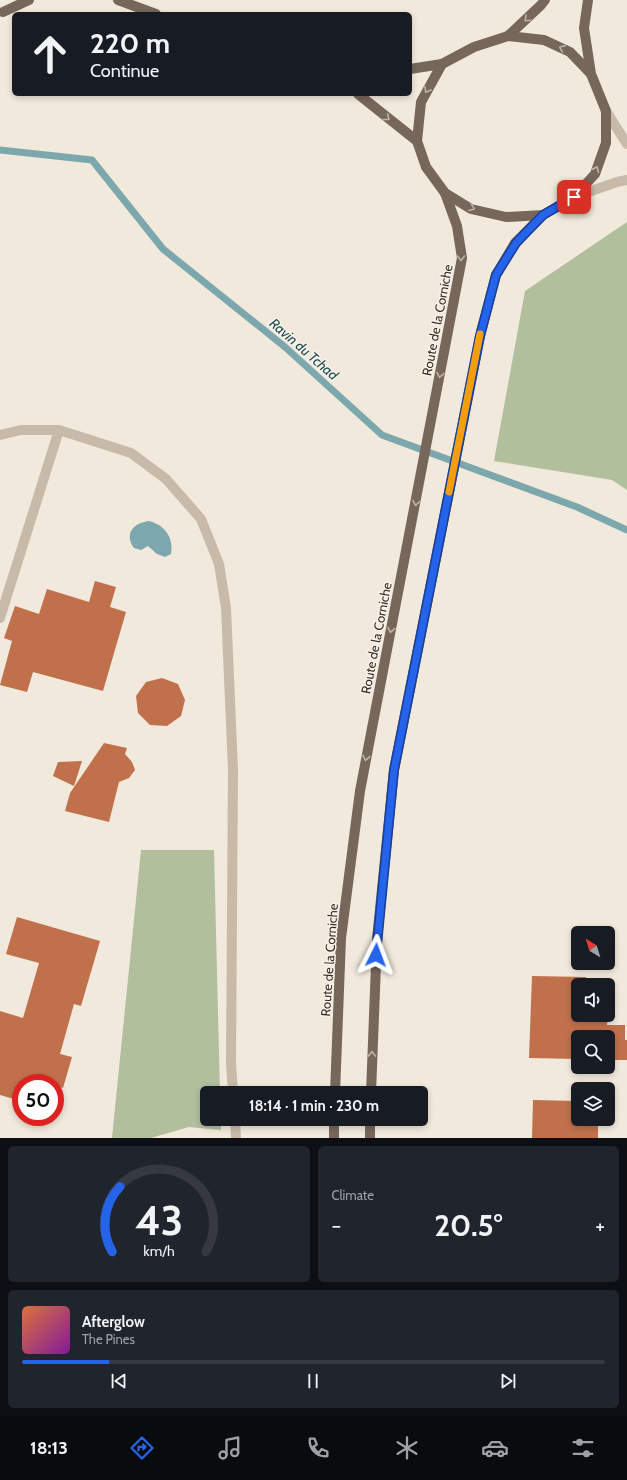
<!DOCTYPE html>
<meta charset="utf-8">
<style>
body{margin:0;font-family:Cabin,sans-serif;background:#20242c;color:#f1f3f6;height:100vh;display:flex;flex-direction:column;font-size:15px;white-space:nowrap}
*{box-sizing:border-box;margin:0}
p{font-size:13px;color:#9ea1a6}
.icon{flex:none;width:22px;height:22px;fill:none;stroke:currentColor;stroke-width:2;stroke-linecap:round;stroke-linejoin:round}
.map{position:relative;height:1138px;overflow:hidden}
.details{display:flex;flex-direction:column;gap:8px;padding:8px;background:#0d0f14;flex:1}
.details>*{flex:none}
.guide{position:absolute;left:12px;top:12px;width:400px;height:84px;border-radius:6px;box-shadow:0 2px 6px #0003;background:#171b24;color:#f1f3f6;overflow:hidden}
.needle{width:26px;rotate:322deg}
.buttons{position:absolute;left:571px;top:926px;display:grid;gap:8px}
.buttons a{display:grid;place-items:center;width:44px;height:44px;border-radius:6px;background:#171b24;box-shadow:0 2px 6px #0003;font-size:20px}
.speed{position:absolute;left:12px;top:1074px;display:flex;gap:8px;font-size:20px;font-weight:700;text-align:center}
.speed>*{display:grid;place-content:center;width:52px;height:52px;border-radius:50%;background:#171b24;box-shadow:0 2px 6px #0003;line-height:1}
.speed .limit{border:6px solid #d22;background:#fff;color:#111}
.pin{position:absolute;display:grid;place-items:center;width:34px;height:34px;color:#fff;margin:-17px;border-radius:8px;box-shadow:0 2px 6px #0006}
.me{position:absolute;width:44px;margin:-22px;rotate:3deg;stroke-linejoin:round;filter:drop-shadow(0 0 3px #0008)}
.turn{display:flex;align-items:center;gap:14px;height:84px;padding:0 12px;font-size:18px}
.turn .icon{width:52px;height:52px;stroke-width:2.5}
.turn b{display:block;font-size:28px;line-height:34px}
.big{font-size:30px;font-weight:800;line-height:1.1}
.details .widget{flex:1;display:flex;flex-direction:column;justify-content:center;gap:6px;min-width:0;padding:0 14px;border-radius:6px;background:#20242c}
.details .dial{align-items:center;gap:0}
.dial svg{height:104px;overflow:visible;fill:none;stroke:#363941;stroke-width:7;stroke-linecap:round;text-anchor:middle}
.dial text{fill:#f1f3f6;stroke:none}
.song{display:flex;align-items:center;gap:12px}
.cover{width:48px;height:48px;border-radius:6px;background:linear-gradient(135deg,hsl(20 70% 55%),hsl(290 70% 35%))}
.played{height:4px;border-radius:2px;background:linear-gradient(90deg,#2563eb 15%,#363941 15%)}
.keys{display:flex;justify-content:space-around;direction:ltr}
.heat{display:flex;justify-content:space-between;align-items:center;font-size:22px;direction:ltr}
.details .tiles{flex:1;display:grid;gap:8px;grid-template-columns:1fr 1fr}
.widget:last-child{grid-column:span 2}
.trip{position:absolute;left:200px;top:1086px;width:228px;height:40px;border-radius:6px;background:#171b24;box-shadow:0 2px 6px #0003;font-weight:800;line-height:40px;text-align:center}
.tab-bar{display:flex;height:64px;justify-content:space-around;align-items:center;background:#090b0e;color:#9ea1a6}
.tab-bar .icon{width:28px;height:28px}
.tab-bar .on{color:#2563eb}
.tab-bar b{font-size:18px;color:#f1f3f6}
.map>svg:first-child{display:block}
.green{fill:#b1bf9d}
.water{fill:#7ca7ac}
.lines{fill:none;stroke-linecap:round;stroke-linejoin:round}
.stream{stroke:#7ca7ac;stroke-width:7}
.building{fill:#c0714b}
.minor{stroke:#c8baa9;stroke-width:10}
.major{stroke:#77665a;stroke-width:10}
.oneway{stroke:#beb3a8}
.route-casing{stroke:#184099;stroke-width:10}
.route{stroke:#2563eb;stroke-width:7}
.slow{stroke:#f59e0b;stroke-width:7}
.labels{text-anchor:middle;stroke-width:3;stroke-linejoin:round;paint-order:stroke}
.street-label{font-size:13px;fill:#362e28;stroke:#f9f2e8}
.water-label{font-size:14px;font-style:italic;fill:#204d55;stroke:#f9f2e8}
</style>
<div class="map">
<svg width="627" height="1138" viewBox="0 0 627 1138">
<rect width="100%" height="100%" fill="#f1e9dc"/>
<!-- green -->
<g class="green">
<path d="M627 222V490L612 480 494 461 525 291Z"/>
<path d="M141 850H214L220 1093H207V1119H221V1130L189 1127 151 1138H112Z"/>
</g>
<!-- water -->
<path class="water" d="M149 521C165 525 174 538 171 554L165 557 157 554 148 546 141 550 134 548C124 534 133 523 149 521Z"/>
<g class="lines">
<!-- stream -->
<path class="stream" d="M0 150 92 160 163 249 285 347 382 435 577 507 627 530"/>
</g>
<!-- building -->
<g class="building">
<path d="M95 581 116 587 110 607 126 612 103 691 33 672 27 692 0 685 12 641 4 638 15 606 39 614 47 589 89 602Z"/>
<path d="M162 678 178 684 185 700 181 716 167 726 150 725 138 713 136 696 146 682Z"/>
<path d="M104 743 127 748 125 754 132 762 135 770 129 778 119 782 109 822 65 811 70 793Z"/>
<path d="M82 761 74 786 53 776 58 762Z"/>
<path d="M17 917 100 941 81 1006 74 1004 60 1054 72 1057 63 1088 55 1085V1083H21V1101L0 1095V1011L23 1018 39 963 6 954Z"/>
<path d="M532 976 586 977 585 985H578V1015H608L607 1025H625V1040H627V1060H608V1037H578V1059L529 1058Z"/>
<path d="M533 1100 578 1101V1119H598V1138H532Z"/>
</g>
<g class="lines">
<!-- minor -->
<g class="minor">
<path d="M606 111 627 144"/>
<path d="M574 197 617 182 627 180"/>
<path d="M0 435 21 430H59L131 453 166 479 201 519 219 564 226 608 233 769 231 1063 233 1093"/>
<path d="M0 618 59 430"/>
<path d="M235 1119 236 1138"/>
</g>
<!-- major -->
<g class="major">
<path d="M118 0 156 14"/>
<path d="M588 0 584 28 591 74 606 111V143L595 174 574 197 543 215 506 217 471 209 445 193 426 167 417 141 421 102 442 64 474 47 508 36 544 40 570 52 591 74"/>
<path d="M3 12 29 0"/>
<path d="M508 36 541 5 545 0"/>
<path d="M410 69 442 64"/>
<path d="M358 94 417 141"/>
<path d="M335 1093 341 938 360 791 462 258 457 226 445 193"/>
<path d="M371 1093 377 939 394 770 480 336 496 275 515 243 543 215"/>
<path d="M334 1138V1119"/>
<path d="M370 1138V1119"/>
</g>
</g>
<!-- one-way arrows -->
<defs><path id="oneway-chevron" d="M-2-3.5L2.5 0L-2 3.5" fill="none" stroke-width="1.6" stroke-linecap="round" stroke-linejoin="round"/></defs>
<g class="oneway">
<use href="#oneway-chevron" transform="translate(527 19) rotate(137)"/>
<use href="#oneway-chevron" transform="translate(562 48) rotate(-156)"/>
<use href="#oneway-chevron" transform="translate(427 90) rotate(119)"/>
<use href="#oneway-chevron" transform="translate(387 118) rotate(39)"/>
<use href="#oneway-chevron" transform="translate(596 169) rotate(-67)"/>
<use href="#oneway-chevron" transform="translate(472 208) rotate(21)"/>
<use href="#oneway-chevron" transform="translate(461 258) rotate(90)"/>
<use href="#oneway-chevron" transform="translate(440 375) rotate(101)"/>
<use href="#oneway-chevron" transform="translate(416 503) rotate(101)"/>
<use href="#oneway-chevron" transform="translate(391 630) rotate(101)"/>
<use href="#oneway-chevron" transform="translate(366 758) rotate(101)"/>
<use href="#oneway-chevron" transform="translate(372 1054) rotate(-88)"/>
</g>
<g class="lines">
<defs>
<path id="route" d="M376 955 394 770 480 336 496 275 516 243 543 215 574 197"/>
</defs>
<!-- route casing -->
<use href="#route" class="route-casing"/>
<!-- route -->
<use href="#route" class="route"/>
<!-- slow -->
<path class="slow" d="M449 492 480 334"/>
</g>
<g class="labels">
<!-- street labels -->
<g class="street-label">
<text transform="translate(437 320) rotate(-79)" y="5">Route de la Corniche</text>
<text transform="translate(376 638) rotate(-79)" y="5">Route de la Corniche</text>
<text transform="translate(329 960) rotate(-86)" y="5">Route de la Corniche</text>
</g>
<!-- water labels -->
<g class="water-label">
<text transform="translate(304 349) rotate(41)" y="5">Ravin du Tchad</text>
</g>
</g>
</svg>
<div class="buttons">
<a><svg class="needle" viewBox="-14 -14 28 28"><path d="M0-13l5 13h-10z" fill="#e53935"/><path d="M0 13l5-13h-10z" fill="#9ea1a6"/></svg></a>
<a><svg class="icon" aria-label="sound" viewBox="0 0 24 24"><path d="M4 9h4l5-4v14l-5-4H4zM17 9q2 3 0 6"/></svg></a>
<a><svg class="icon" aria-label="search" viewBox="0 0 24 24"><circle cx="10" cy="10" r="6"/><path d="M15 15l6 6"/></svg></a>
<a><svg class="icon" aria-label="layers" viewBox="0 0 24 24"><path d="M12 4l9 5-9 5-9-5zM3 14l9 5 9-5"/></svg></a>
</div>
<div class="speed"><div class="limit">50</div></div>
<div class="pin" style="left:574px;top:197px;background:#d93025"><svg class="icon" aria-label="arrive" viewBox="0 0 24 24"><path d="M6 21V4h12l-3 4 3 4H6"/></svg></div>
<svg class="me" style="left:376px;top:955px" viewBox="-20 -20 40 40"><path d="M0-17L14 15 0 8-14 15z" fill="#2563eb" stroke="#fff" stroke-width="4"/></svg>
<div class="trip">18:14 · 1 min · 230 m</div>
<div class="guide">
<div class="turn"><svg class="icon" aria-label="ahead" viewBox="0 0 24 24"><path d="M12 20V5M6 11l6-6 6 6"/></svg><div><b>220 m</b>Continue</div></div>
</div>
</div>
<section class="details">
<div class="tiles">
<div class="widget dial"><svg viewBox="0 0 100 80">
<path d="M14 69A42 42 0 1 1 86 69"/>
<path d="M14 69A42 42 0 0 1 20 19" stroke="#2563eb"/>
<text x="50" y="56" font-size="32" font-weight="700">43</text>
<text x="50" y="72" font-size="11">km/h</text>
</svg></div>
<div class="widget"><p>Climate</p>
<div class="heat"><a>−</a><b class="big">20.5°</b><a>+</a></div>
</div>
<div class="widget">
<div class="song"><i class="cover"></i><div><b>Afterglow</b><p>The Pines</p></div></div>
<div class="played"></div>
<div class="keys"><svg class="icon" aria-label="previous" viewBox="0 0 24 24"><path d="M18 5L8 12l10 7zM5 5v14"/></svg><svg class="icon" aria-label="pause" viewBox="0 0 24 24"><path d="M8 5v14M16 5v14"/></svg><svg class="icon" aria-label="next" viewBox="0 0 24 24"><path d="M6 5l10 7-10 7zM19 5v14"/></svg></div>
</div>
</div>
</section>
<nav class="tab-bar">
<b>18:13</b>
<svg class="icon on" aria-label="directions" viewBox="0 0 24 24"><path d="M12 3l9 9-9 9-9-9zM9 14v-3h6M13 9l2 2-2 2"/></svg>
<svg class="icon" aria-label="music" viewBox="0 0 24 24"><path d="M9 18V5l10-2v13"/><circle cx="6" cy="18" r="3"/><circle cx="16" cy="16" r="3"/></svg>
<svg class="icon" aria-label="phone" viewBox="0 0 24 24"><path d="M5 4h4l2 5-3 2q2 4 5 5l2-3 5 2v4C11 20 4 13 5 4z"/></svg>
<svg class="icon" aria-label="climate" viewBox="0 0 24 24"><path d="M12 3v18M4 7l16 10M4 17L20 7"/></svg>
<svg class="icon" aria-label="car" viewBox="0 0 24 24"><path d="M5 17H2v-5l4-1 3-4h7l3 4 3 1v5h-3M9 17h6M6 11h13"/><circle cx="7" cy="17" r="2"/><circle cx="17" cy="17" r="2"/></svg>
<svg class="icon" aria-label="filters" viewBox="0 0 24 24"><path d="M4 7h16M4 17h16"/><circle cx="9" cy="7" r="2"/><circle cx="15" cy="17" r="2"/></svg>
</nav>
